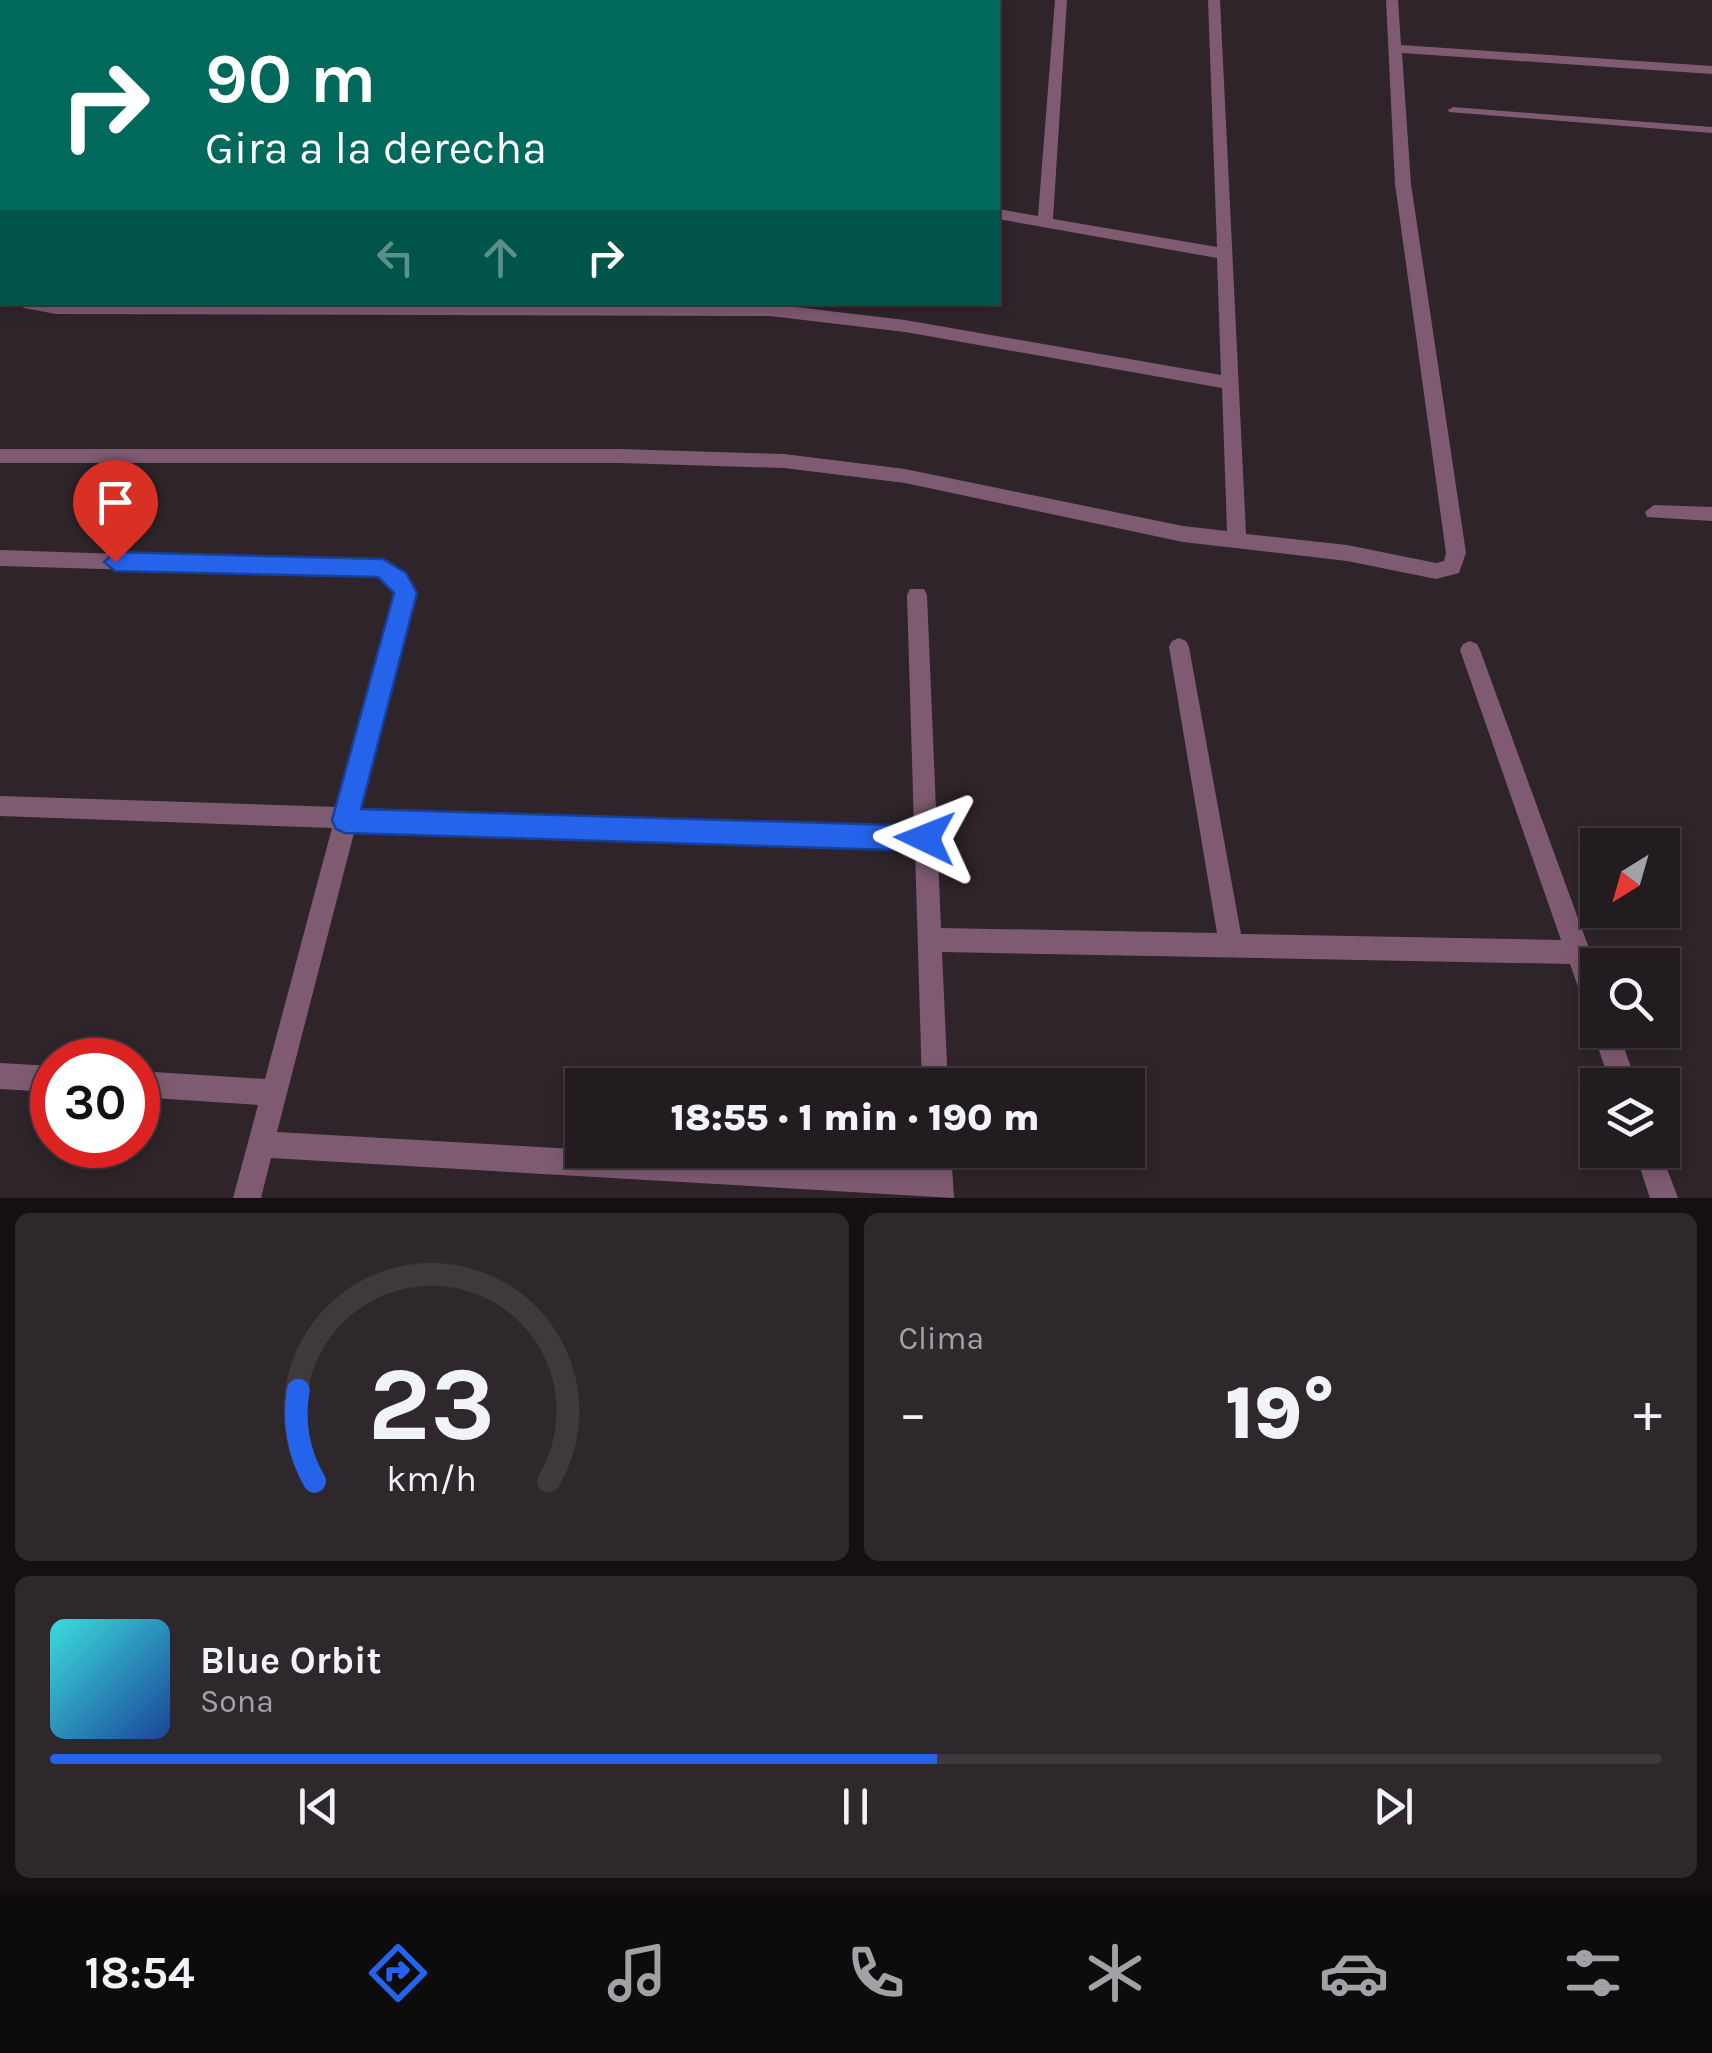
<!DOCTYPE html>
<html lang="es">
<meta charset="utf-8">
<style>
body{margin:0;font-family:Karla,sans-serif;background:#2e282d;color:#f1f3f6;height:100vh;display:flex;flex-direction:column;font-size:38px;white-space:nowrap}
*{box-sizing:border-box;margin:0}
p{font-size:32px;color:#a2a1a5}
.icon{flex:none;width:55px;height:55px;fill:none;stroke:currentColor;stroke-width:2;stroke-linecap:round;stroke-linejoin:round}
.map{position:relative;height:1198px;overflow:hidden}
.drawer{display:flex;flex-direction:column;gap:15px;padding:15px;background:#130f12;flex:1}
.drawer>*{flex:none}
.hud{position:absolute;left:0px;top:0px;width:1000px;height:305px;box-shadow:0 5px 15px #0003,0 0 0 2px #3f393e;background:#00695c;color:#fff;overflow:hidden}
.needle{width:65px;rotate:217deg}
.tools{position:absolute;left:1580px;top:828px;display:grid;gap:20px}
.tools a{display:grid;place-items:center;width:100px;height:100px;border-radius:0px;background:#221b20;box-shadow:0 5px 15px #0003,0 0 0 2px #3f393e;font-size:50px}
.speed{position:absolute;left:30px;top:1038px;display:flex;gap:20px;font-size:50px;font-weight:700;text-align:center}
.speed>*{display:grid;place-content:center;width:130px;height:130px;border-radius:50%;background:#221b20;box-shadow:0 5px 15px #0003,0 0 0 2px #3f393e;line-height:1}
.speed .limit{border:15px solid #d22;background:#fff;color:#111}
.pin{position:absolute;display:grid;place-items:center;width:85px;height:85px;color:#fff;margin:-102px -42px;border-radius:50% 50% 50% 0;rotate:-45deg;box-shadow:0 0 10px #0007}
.pin .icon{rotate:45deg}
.me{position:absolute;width:110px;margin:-55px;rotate:272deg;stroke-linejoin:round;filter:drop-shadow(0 0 8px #0008)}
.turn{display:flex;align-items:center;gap:35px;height:210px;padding:0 40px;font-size:45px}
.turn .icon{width:130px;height:130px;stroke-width:2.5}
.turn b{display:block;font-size:70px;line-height:85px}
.lanes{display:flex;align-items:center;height:95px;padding:0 40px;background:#0003;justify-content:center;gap:50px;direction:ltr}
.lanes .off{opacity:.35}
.big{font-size:75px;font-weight:800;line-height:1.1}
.drawer .widget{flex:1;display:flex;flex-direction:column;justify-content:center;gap:15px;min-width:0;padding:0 35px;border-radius:15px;background:#2e282d}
.drawer .dial{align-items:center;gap:0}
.dial svg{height:260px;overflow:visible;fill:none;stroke:#3f393e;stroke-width:7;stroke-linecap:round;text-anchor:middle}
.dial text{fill:#f1f3f6;stroke:none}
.song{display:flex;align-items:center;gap:30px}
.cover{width:120px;height:120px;border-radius:15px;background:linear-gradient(135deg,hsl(180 70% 55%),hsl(220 70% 35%))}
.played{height:10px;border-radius:5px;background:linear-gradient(90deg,#2563eb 55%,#3f393e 55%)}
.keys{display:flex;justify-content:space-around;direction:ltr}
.heat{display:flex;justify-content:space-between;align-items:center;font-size:55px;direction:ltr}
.drawer .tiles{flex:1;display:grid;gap:15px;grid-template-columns:1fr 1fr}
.widget:last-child{grid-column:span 2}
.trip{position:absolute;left:565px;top:1068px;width:580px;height:100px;border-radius:0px;background:#221b20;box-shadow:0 5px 15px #0003,0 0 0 2px #3f393e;font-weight:800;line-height:100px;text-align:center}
.dock{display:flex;height:160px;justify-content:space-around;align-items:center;background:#0e0b0d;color:#a2a1a5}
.dock .icon{width:70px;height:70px}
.dock .selected{color:#2563eb}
.dock b{font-size:45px;color:#f1f3f6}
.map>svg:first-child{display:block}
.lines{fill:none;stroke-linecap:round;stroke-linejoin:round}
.service{fill:#7f5b72;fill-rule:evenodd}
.minor{fill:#7f5b72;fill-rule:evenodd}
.route{fill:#2563eb;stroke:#184099;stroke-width:2.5}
</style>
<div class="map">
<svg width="1712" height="1198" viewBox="0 0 1712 1198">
<rect width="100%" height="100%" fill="#2e242a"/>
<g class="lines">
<!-- service -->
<path class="service" d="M1453 107 1712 127V133L1449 112 1448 110Z"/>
<!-- minor -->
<g class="minor">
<path d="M590 0H632L633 2H591Z"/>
<path d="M1055 0H1067L1053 219 1217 247 1208 0H1220L1246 534 1347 545 1436 563 1444 561 1446 553 1395 184 1386 0H1398L1401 45 1712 66V74L1402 53 1411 184 1466 553 1459 573 1436 579 1347 561 1183 542 905 483 784 468 621 463H0V449H621L784 454 905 469 1183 526 1227 531 1222 388 905 332 770 316 56 314 24 308 16 302 770 304 905 320 1221 375 1217 258 998 219V209L1038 216Z"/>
<path d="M0 151 2 152V161H0Z"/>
<path d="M1654 505 1712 507V521L1647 517 1645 512Z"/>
<path d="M0 550 390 563 405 574 415 593 360 808 914 827 907 595 910 589H924L927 595 941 928 1217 933 1169 647 1172 641 1179 638 1186 641 1189 647 1241 934 1561 940 1460 650 1463 644 1470 641 1477 644 1480 650 1598 973V1030H1618L1637 1085H1611L1592 1030 1597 1021 1589 1018 1570 964 942 952 948 1085H922L915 848 355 829 277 1132 925 1169V1150H951L954 1198 271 1158 261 1198H233L258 1105 138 1097V1071L265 1079 332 828 0 816V796L338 807 395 593 379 577 0 566Z"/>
<path d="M0 1063 52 1066V1092L0 1089Z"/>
<path d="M1634 1150H1660L1678 1198H1650Z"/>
</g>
</g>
<!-- route -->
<path class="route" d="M115 552 383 559 406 573 417 593 361 809 925 826 934 830 938 838 934 847 925 851 345 833 336 829 332 820 394 593 378 577 115 571 104 562Z"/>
</svg>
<div class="tools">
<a><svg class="needle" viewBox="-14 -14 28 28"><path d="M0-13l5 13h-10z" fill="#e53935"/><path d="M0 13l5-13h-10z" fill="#a2a1a5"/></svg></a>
<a><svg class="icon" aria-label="search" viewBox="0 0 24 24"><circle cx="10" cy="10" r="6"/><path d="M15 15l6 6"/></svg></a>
<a><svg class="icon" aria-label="layers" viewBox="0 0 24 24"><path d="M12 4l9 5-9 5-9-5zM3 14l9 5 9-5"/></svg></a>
</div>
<div class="speed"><div class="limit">30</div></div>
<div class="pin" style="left:115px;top:562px;background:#d93025"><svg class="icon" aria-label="arrive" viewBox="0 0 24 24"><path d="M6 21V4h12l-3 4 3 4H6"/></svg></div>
<svg class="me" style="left:925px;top:838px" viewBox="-20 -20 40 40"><path d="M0-17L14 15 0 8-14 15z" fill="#2563eb" stroke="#fff" stroke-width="4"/></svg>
<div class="trip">18:55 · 1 min · 190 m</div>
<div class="hud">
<div class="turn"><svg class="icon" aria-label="right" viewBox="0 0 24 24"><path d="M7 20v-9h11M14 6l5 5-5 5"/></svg><div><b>90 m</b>Gira a la derecha</div></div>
<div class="lanes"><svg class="icon off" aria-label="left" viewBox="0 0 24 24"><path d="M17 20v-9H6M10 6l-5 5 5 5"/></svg><svg class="icon off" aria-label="ahead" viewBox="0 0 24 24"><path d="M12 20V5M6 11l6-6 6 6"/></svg><svg class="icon" aria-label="right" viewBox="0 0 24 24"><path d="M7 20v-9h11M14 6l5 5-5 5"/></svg></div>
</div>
</div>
<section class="drawer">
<div class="tiles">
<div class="widget dial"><svg viewBox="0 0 100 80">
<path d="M14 69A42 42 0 1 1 86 69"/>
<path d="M14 69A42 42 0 0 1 9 41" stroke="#2563eb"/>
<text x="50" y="56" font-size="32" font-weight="700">23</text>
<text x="50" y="72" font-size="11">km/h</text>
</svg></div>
<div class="widget"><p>Clima</p>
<div class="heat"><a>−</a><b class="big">19°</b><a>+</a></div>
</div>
<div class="widget">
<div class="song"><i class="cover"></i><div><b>Blue Orbit</b><p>Sona</p></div></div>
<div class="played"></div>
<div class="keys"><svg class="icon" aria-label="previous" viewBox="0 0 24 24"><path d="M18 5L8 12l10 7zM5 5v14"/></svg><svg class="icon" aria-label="pause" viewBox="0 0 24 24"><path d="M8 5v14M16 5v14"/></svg><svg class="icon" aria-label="next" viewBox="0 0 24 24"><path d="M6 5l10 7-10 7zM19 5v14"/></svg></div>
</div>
</div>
</section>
<nav class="dock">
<b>18:54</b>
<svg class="icon selected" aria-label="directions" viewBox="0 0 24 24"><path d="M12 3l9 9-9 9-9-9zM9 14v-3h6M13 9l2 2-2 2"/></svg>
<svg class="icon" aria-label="music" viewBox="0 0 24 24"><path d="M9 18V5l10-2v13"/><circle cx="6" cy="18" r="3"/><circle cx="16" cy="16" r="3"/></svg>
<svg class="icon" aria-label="phone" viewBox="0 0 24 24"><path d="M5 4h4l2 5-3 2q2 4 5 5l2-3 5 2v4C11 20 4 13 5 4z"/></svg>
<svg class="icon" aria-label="climate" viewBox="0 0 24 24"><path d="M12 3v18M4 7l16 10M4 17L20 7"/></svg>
<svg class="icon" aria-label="car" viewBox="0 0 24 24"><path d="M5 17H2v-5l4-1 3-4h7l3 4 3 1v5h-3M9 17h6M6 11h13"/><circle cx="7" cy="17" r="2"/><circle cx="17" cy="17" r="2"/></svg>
<svg class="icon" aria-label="filters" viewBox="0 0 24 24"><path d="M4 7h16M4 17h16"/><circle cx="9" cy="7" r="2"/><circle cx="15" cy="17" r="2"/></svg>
</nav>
